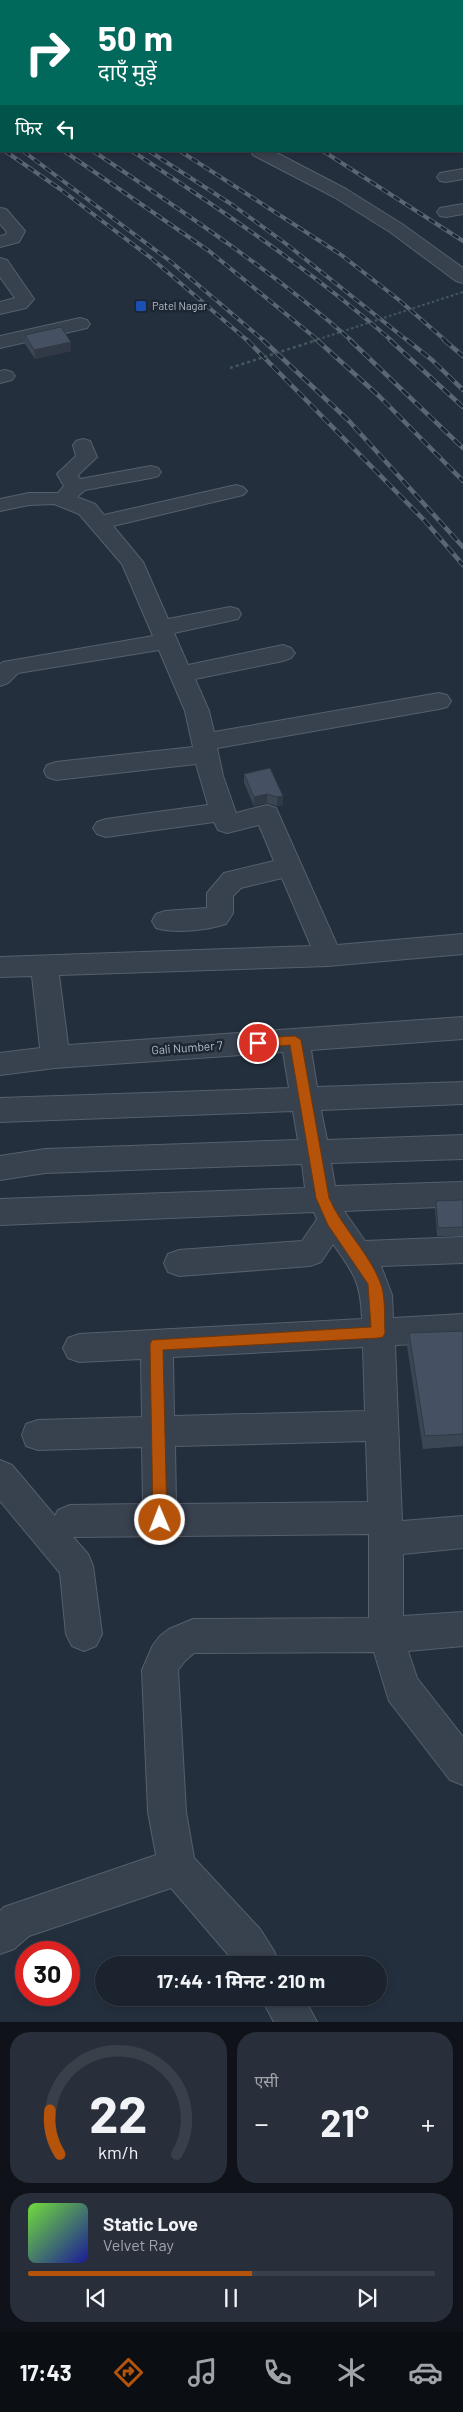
<!DOCTYPE html>
<html lang="hi">
<meta charset="utf-8">
<style>
body{margin:0;font-family:Barlow,"Noto Sans Devanagari",sans-serif;background:#282f3a;color:#f1f3f6;height:100vh;display:flex;flex-direction:column;font-size:19px;white-space:nowrap}
*{box-sizing:border-box;margin:0}
p{font-size:16px;color:#a0a4aa}
.icon{flex:none;width:28px;height:28px;fill:none;stroke:currentColor;stroke-width:2;stroke-linecap:round;stroke-linejoin:round}
.map{position:relative;height:2022px;overflow:hidden}
.details{display:flex;flex-direction:column;gap:10px;padding:10px;background:#0f1319;flex:1}
.details>*{flex:none}
.top-card{position:absolute;left:0px;top:0px;width:464px;height:152px;box-shadow:0 2px 8px #0003,0 0 0 1px #39404a;background:#00695c;color:#fff;overflow:hidden}
.speed{position:absolute;left:15px;top:1941px;display:flex;gap:10px;font-size:25px;font-weight:700;text-align:center}
.speed>*{display:grid;place-content:center;width:65px;height:65px;border-radius:50%;background:#1b232e;box-shadow:0 2px 8px #0003,0 0 0 1px #39404a;line-height:1}
.speed .limit{border:8px solid #d22;background:#fff;color:#111}
.pin{position:absolute;display:grid;place-items:center;width:42px;height:42px;color:#fff;margin:-21px;border:2px solid #fff;border-radius:50%;box-shadow:0 1px 5px #0007}
.me{position:absolute;width:55px;margin:-28px;rotate:359deg;stroke-linejoin:round;filter:drop-shadow(0 0 4px #0008)}
.turn{display:flex;align-items:center;gap:18px;height:105px;padding:0 15px;font-size:22px}
.turn .icon{width:65px;height:65px;stroke-width:2.5}
.turn b{display:block;font-size:35px;line-height:42px}
.then{display:flex;align-items:center;height:48px;padding:0 15px;background:#0003;gap:10px;font-size:19px}
.big{font-size:38px;font-weight:700;line-height:1.1}
.details .widget{flex:1;display:flex;flex-direction:column;justify-content:center;gap:8px;min-width:0;padding:0 18px;border-radius:20px;background:#282f3a}
.details .dial{align-items:center;gap:0}
.dial svg{height:130px;overflow:visible;fill:none;stroke:#39404a;stroke-width:7;stroke-linecap:round;text-anchor:middle}
.dial text{fill:#f1f3f6;stroke:none}
.song{display:flex;align-items:center;gap:15px}
.cover{width:60px;height:60px;border-radius:8px;background:linear-gradient(135deg,hsl(100 70% 55%),hsl(240 70% 35%))}
.played{height:5px;border-radius:2px;background:linear-gradient(90deg,#b45309 55%,#39404a 55%)}
.keys{display:flex;justify-content:space-around;direction:ltr}
.heat{display:flex;justify-content:space-between;align-items:center;font-size:28px;direction:ltr}
.details .tiles{flex:1;display:grid;gap:10px;grid-template-columns:1fr 1fr}
.widget:last-child{grid-column:span 2}
.trip{position:absolute;left:95px;top:1956px;width:292px;height:50px;border-radius:25px;background:#1b232e;box-shadow:0 2px 8px #0003,0 0 0 1px #39404a;font-weight:700;line-height:50px;text-align:center}
.tabs{display:flex;height:80px;justify-content:space-around;align-items:center;background:#0b0e12;color:#a0a4aa}
.tabs .icon{width:35px;height:35px}
.tabs .selected{color:#b45309}
.tabs b{font-size:22px;color:#f1f3f6}
.map>svg:first-child{display:block}
.lines{fill:none;stroke-linecap:round;stroke-linejoin:round}
.minor-casing{stroke:#565f6c;stroke-width:2}
.minor{fill:#38414e;fill-rule:evenodd}
.rail-far1-casing{stroke:#5a6575;stroke-width:4}
.rail-casing{stroke:#5a6575;stroke-width:4.5}
.rail-far1{stroke:#1d2633;stroke-width:2.5;stroke-dasharray:7;stroke-linecap:butt}
.rail{stroke:#1d2633;stroke-width:3;stroke-dasharray:9;stroke-linecap:butt}
.path-bridge-far1{stroke:#44595c;stroke-width:2;stroke-dasharray:2.5 2.5;stroke-linecap:butt}
.path-bridge{stroke:#44595c;stroke-width:2.5;stroke-dasharray:3 3;stroke-linecap:butt}
.wall{fill:#3b4654}
.shaded-wall{fill:#303945}
.building{fill:#455162;stroke:#303945}
.route{fill:#b45309;stroke:#753606}
.transit-dot{fill:#1a4fb4;stroke:#1d2633;stroke-width:2}
.labels{text-anchor:middle;stroke-width:5;stroke-linejoin:round;paint-order:stroke}
.far-poi-label{font-size:11px;fill:#b4bcc9;stroke:#1d2633;text-anchor:start}
.street-label{font-size:12px;fill:#b4bcc9;stroke:#1d2633}
</style>
<div class="map">
<svg width="463" height="2022" viewBox="0 0 463 2022">
<rect width="100%" height="100%" fill="#242f3e"/>
<g class="lines">
<defs>
<g id="minor">
<path d="M9 0H25L26 1H10Z"/>
<rect x="462" y="23" width="1" height="10"/>
<rect x="462" y="58" width="1" height="10"/>
<rect x="462" y="91" width="1" height="10"/>
<path d="M251 151H273L346 189 402 224 463 268V283L456 281 390 232 334 197 253 155Z"/>
<path d="M463 169V179L446 182 440 181 437 177 440 173Z"/>
<path d="M463 204V214L446 217 440 216 437 212 440 208Z"/>
<path d="M0 208 6 209 25 231 19 242 0 247V236L5 235 7 232 0 224Z"/>
<path d="M0 258 7 260 34 299 26 308 0 314V302L15 298 0 277Z"/>
<path d="M80 318 87 320 90 324 87 328 0 348V336Z"/>
<path d="M5 370 12 372 15 376 12 380 0 383V371Z"/>
<path d="M83 439 90 441 97 457 78 475 80 479 151 466 158 468 161 472 158 476 151 478 85 490 77 497 95 504 104 515 236 485 243 487 247 491 243 495 113 526 143 562 168 619 230 607 238 609 241 614 238 619 174 633 188 665 283 645 291 648 295 653 291 658 283 661 195 679 209 711 214 732 439 693 447 695 451 701 447 707 439 709 217 748 223 776 236 813 267 805 276 808 337 945 463 934V954L328 966 59 975 68 1045 463 1017V1039L311 1050 317 1087 463 1082V1104L321 1110 327 1140 463 1135V1159L331 1163 335 1186 463 1182V1206L344 1211 365 1241 463 1237V1263L381 1266 392 1295 393 1318 463 1314V1342L395 1345 402 1521 463 1516V1548L403 1554V1616L463 1612V1646L408 1651 417 1678 463 1737V1785L450 1780 389 1701 374 1652 194 1653 185 1661 178 1670 186 1812 194 1858 260 1929 274 1951 280 1965H237L171 1888 29 1936 14 1949 0 1954V1911L4 1907 156 1855 148 1812 142 1670 153 1645 160 1636 169 1629 193 1619 369 1618V1534L73 1537 88 1554 93 1566 102 1634 96 1646 84 1651 72 1646 66 1634 60 1573 0 1501V1460L12 1465 55 1516 58 1510 70 1505 143 1504 142 1447 38 1450 26 1446 22 1435 26 1424 38 1420 142 1417 141 1359 79 1362 68 1358 63 1348 68 1338 79 1334 362 1319C361 1283 354 1273 333 1244L321 1262 310 1266 179 1276 168 1272 164 1263 168 1254 179 1250 302 1241 317 1219 314 1212 0 1225V1199L305 1188 302 1164 45 1173 0 1180V1156L45 1149 298 1140 293 1111 0 1122V1098L289 1088 283 1052 55 1068 0 1075V1053L40 1048 32 976 0 977V957L311 946 282 878 241 888 233 896V913L226 924C207 930 175 934 156 928L152 921 156 914 165 911 207 908V893L224 873 274 861 259 825 227 833 218 830 214 822 106 837 97 834 93 828 97 822 106 819 208 805 196 764 56 780 47 777 44 771 47 765 56 762 193 747 185 711 159 650 18 673 8 683 0 686V664L3 662 153 636 122 564 79 514 54 504 29 505 0 511V499L29 493H58L64 486 57 474 76 456 73 445 76 441ZM363 1347 365 1411 174 1416 173 1357ZM366 1441 368 1502 176 1504 175 1446Z"/>
<path d="M261 1998H304L317 2022H274Z"/>
</g>
</defs>
<!-- minor casing -->
<use href="#minor" class="minor-casing"/>
<!-- minor -->
<use href="#minor" class="minor"/>
<defs>
<g id="rail-far1">
<path d="M77 0 80 1"/>
<path d="M89 0 92 1"/>
<path d="M5 151 60 189 151 258 248 341"/>
<path d="M23 151 170 261 264 341"/>
<path d="M64 151 209 251 319 341"/>
<path d="M93 151C182 211 271 270 352 341"/>
<path d="M132 151C221 210 311 270 392 341"/>
<path d="M149 151 234 206 285 243 408 341"/>
<path d="M180 151 340 254 399 300 446 341"/>
<path d="M323 151 463 241"/>
</g>
<g id="rail">
<path d="M247 340 425 521 463 565"/>
<path d="M263 340 349 421 463 547"/>
<path d="M317 340 379 396 463 481"/>
<path d="M350 340 463 448"/>
<path d="M390 340 463 407"/>
<path d="M407 340 432 360 463 390"/>
<path d="M444 340 463 356"/>
</g>
</defs>
<!-- rail-far1 casing -->
<use href="#rail-far1" class="rail-far1-casing"/>
<!-- rail casing -->
<use href="#rail" class="rail-casing"/>
<!-- rail-far1 -->
<use href="#rail-far1" class="rail-far1"/>
<!-- rail -->
<use href="#rail" class="rail"/>
<!-- path-bridge-far1 -->
<path class="path-bridge-far1" d="M313 341 463 292"/>
<!-- path-bridge -->
<path class="path-bridge" d="M230 368 317 340"/>
</g>
<!-- wall -->
<g class="wall">
<path d="M25 335 71 342V351L35 359 25 344Z"/>
<path d="M270 768 283 805 277 806 267 803 254 806 244 783V774Z"/>
<path d="M463 1200V1236H437L435 1209 436 1201Z"/>
<path d="M463 1331V1446L423 1449 407 1346 409 1333Z"/>
</g>
<!-- shaded-wall -->
<g class="shaded-wall">
<path d="M71 342V351L35 359 34 350Z"/>
<path d="M267 794V803L254 806V797Z"/>
<path d="M283 796V805L277 806V797Z"/>
</g>
<!-- building -->
<g class="building">
<path d="M61 327 71 342 34 350 25 335Z"/>
<path d="M270 768 283 796 277 797 267 794 254 797 244 774Z"/>
<path d="M463 1200V1227L438 1228 436 1201Z"/>
<path d="M463 1331V1434L425 1436 409 1333Z"/>
</g>
<!-- route -->
<path class="route" d="M295 1036 301 1040 329 1198C342 1228 369 1253 380 1282 386 1296 384 1317 385 1333L383 1337 378 1338 163 1350 167 1520 165 1525 160 1527 155 1525 153 1520 150 1344 152 1340 371 1327 368 1284 328 1225 316 1198 290 1045 258 1048 252 1043 258 1038Z"/>
<!-- markers -->
<rect class="transit-dot" x="135" y="300" width="12" height="12" rx="2.5"/>
<g class="labels">
<!-- far-poi labels -->
<g class="far-poi-label">
<text x="152" y="310">Patel Nagar</text>
</g>
<!-- street labels -->
<g class="street-label">
<text transform="translate(187 1048) rotate(-4)" y="4">Gali Number 7</text>
</g>
</g>
</svg>
<div class="speed"><div class="limit">30</div></div>
<div class="pin" style="left:258px;top:1043px;background:#d93025"><svg class="icon" aria-label="arrive" viewBox="0 0 24 24"><path d="M6 21V4h12l-3 4 3 4H6"/></svg></div>
<svg class="me" style="left:160px;top:1520px" viewBox="-20 -20 40 40"><circle r="17" fill="#b45309" stroke="#fff" stroke-width="3"/><path d="M0-11L8 9 0 5-8 9z" fill="#fff"/></svg>
<div class="trip">17:44 · 1 मिनट · 210 m</div>
<div class="top-card">
<div class="turn"><svg class="icon" aria-label="right" viewBox="0 0 24 24"><path d="M7 20v-9h11M14 6l5 5-5 5"/></svg><div><b>50 m</b>दाएँ मुड़ें</div></div>
<div class="then">फिर<svg class="icon" aria-label="left" viewBox="0 0 24 24"><path d="M17 20v-9H6M10 6l-5 5 5 5"/></svg></div>
</div>
</div>
<section class="details">
<div class="tiles">
<div class="widget dial"><svg viewBox="0 0 100 80">
<path d="M14 69A42 42 0 1 1 86 69"/>
<path d="M14 69A42 42 0 0 1 8 42" stroke="#b45309"/>
<text x="50" y="56" font-size="32" font-weight="700">22</text>
<text x="50" y="72" font-size="11">km/h</text>
</svg></div>
<div class="widget"><p>एसी</p>
<div class="heat"><a>−</a><b class="big">21°</b><a>+</a></div>
</div>
<div class="widget">
<div class="song"><i class="cover"></i><div><b>Static Love</b><p>Velvet Ray</p></div></div>
<div class="played"></div>
<div class="keys"><svg class="icon" aria-label="previous" viewBox="0 0 24 24"><path d="M18 5L8 12l10 7zM5 5v14"/></svg><svg class="icon" aria-label="pause" viewBox="0 0 24 24"><path d="M8 5v14M16 5v14"/></svg><svg class="icon" aria-label="next" viewBox="0 0 24 24"><path d="M6 5l10 7-10 7zM19 5v14"/></svg></div>
</div>
</div>
</section>
<nav class="tabs">
<b>17:43</b>
<svg class="icon selected" aria-label="directions" viewBox="0 0 24 24"><path d="M12 3l9 9-9 9-9-9zM9 14v-3h6M13 9l2 2-2 2"/></svg>
<svg class="icon" aria-label="music" viewBox="0 0 24 24"><path d="M9 18V5l10-2v13"/><circle cx="6" cy="18" r="3"/><circle cx="16" cy="16" r="3"/></svg>
<svg class="icon" aria-label="phone" viewBox="0 0 24 24"><path d="M5 4h4l2 5-3 2q2 4 5 5l2-3 5 2v4C11 20 4 13 5 4z"/></svg>
<svg class="icon" aria-label="climate" viewBox="0 0 24 24"><path d="M12 3v18M4 7l16 10M4 17L20 7"/></svg>
<svg class="icon" aria-label="car" viewBox="0 0 24 24"><path d="M5 17H2v-5l4-1 3-4h7l3 4 3 1v5h-3M9 17h6M6 11h13"/><circle cx="7" cy="17" r="2"/><circle cx="17" cy="17" r="2"/></svg>
</nav>
